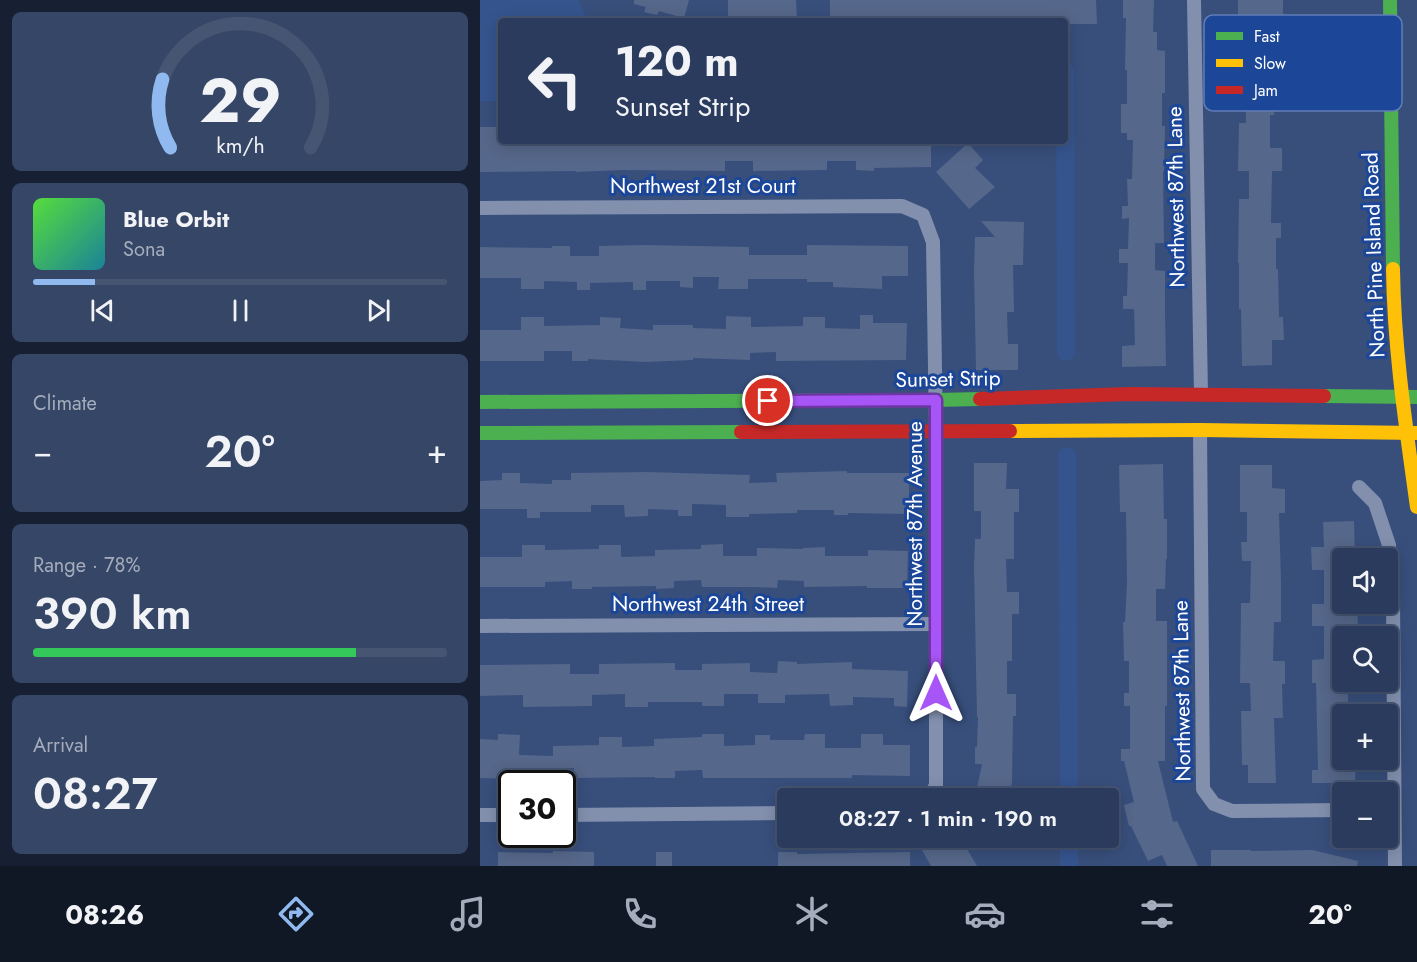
<!DOCTYPE html>
<meta charset="utf-8">
<style>
body{margin:0;font-family:Jost,sans-serif;background:#364666;color:#f1f3f6;height:100vh;display:flex;flex-direction:column;font-size:22px;white-space:nowrap}
*{box-sizing:border-box;margin:0}
p{font-size:20px;color:#a5adbc}
.icon{flex:none;width:33px;height:33px;fill:none;stroke:currentColor;stroke-width:2;stroke-linecap:round;stroke-linejoin:round}
.map{position:relative;flex:1;overflow:hidden}
.drawer{display:flex;flex-direction:column;gap:12px;padding:12px;background:#172033;width:480px}
.drawer>*{flex:none}
.top-card{position:absolute;left:18px;top:18px;width:570px;height:126px;border-radius:6px;box-shadow:0 3px 15px #0003,0 0 0 2px #465572;background:#2a3b5d;color:#f1f3f6;overflow:hidden}
.controls{position:absolute;left:852px;top:548px;display:grid;gap:12px}
.controls a{display:grid;place-items:center;width:66px;height:66px;border-radius:6px;background:#2a3b5d;box-shadow:0 3px 15px #0003,0 0 0 2px #465572;font-size:30px}
.speed{position:absolute;left:18px;top:770px;display:flex;gap:12px;font-size:30px;font-weight:700;text-align:center}
.speed>*{display:grid;place-content:center;width:78px;height:78px;border-radius:50%;background:#2a3b5d;box-shadow:0 3px 15px #0003,0 0 0 2px #465572;line-height:1}
.speed .limit{border:3px solid #111;border-radius:9px;background:#fff;color:#111}
.pin{position:absolute;display:grid;place-items:center;width:51px;height:51px;color:#fff;margin:-26px;border:3px solid #fff;border-radius:50%;box-shadow:0 2px 6px #0007}
.me{position:absolute;width:66px;margin:-33px;rotate:0deg;stroke-linejoin:round;filter:drop-shadow(0 0 4px #0008)}
.turn{display:flex;align-items:center;gap:21px;height:126px;padding:0 18px;font-size:27px}
.turn .icon{width:78px;height:78px;stroke-width:2.5}
.turn b{display:block;font-size:42px;line-height:51px}
.big{font-size:45px;font-weight:600;line-height:1.1}
.drawer .widget{flex:1;display:flex;flex-direction:column;justify-content:center;gap:9px;min-width:0;padding:0 21px;border-radius:9px;background:#364666}
.drawer .dial{align-items:center;gap:0}
.dial svg{height:156px;overflow:visible;fill:none;stroke:#465572;stroke-width:7;stroke-linecap:round;text-anchor:middle}
.dial text{fill:#f1f3f6;stroke:none}
.song{display:flex;align-items:center;gap:18px}
.cover{width:72px;height:72px;border-radius:9px;background:linear-gradient(135deg,hsl(110 70% 55%),hsl(190 70% 35%))}
.played{height:6px;border-radius:3px;background:linear-gradient(90deg,#90b9f0 15%,#465572 15%)}
.keys{display:flex;justify-content:space-around;direction:ltr}
.heat{display:flex;justify-content:space-between;align-items:center;font-size:33px;direction:ltr}
.charge{height:9px;border-radius:4px;background:linear-gradient(90deg,#34c759 78%,#465572 0)}
.trip{position:absolute;left:297px;top:788px;width:342px;height:60px;border-radius:6px;background:#2a3b5d;box-shadow:0 3px 15px #0003,0 0 0 2px #465572;font-weight:600;line-height:60px;text-align:center}
.tabs{display:flex;height:96px;justify-content:space-around;align-items:center;background:#111825;color:#a5adbc}
.tabs .icon{width:42px;height:42px}
.tabs .current{color:#90b9f0}
.tabs b{font-size:27px;color:#f1f3f6}
main{display:flex;flex:1;min-height:0}
.map>svg:first-child{display:block}
.water{fill:#35548e}
.lines{fill:none;stroke-linecap:round;stroke-linejoin:round}
.canal{stroke:#35548e;stroke-width:18}
.building{fill:#55678a}
.street{stroke:#8290ae;stroke-width:14}
.fast{stroke:#4caf50;stroke-width:14}
.slow{stroke:#ffc107;stroke-width:14}
.jam{stroke:#c62828;stroke-width:14}
.route-casing{stroke:#6d37a1;stroke-width:15}
.route{stroke:#a855f7;stroke-width:10}
.labels{text-anchor:middle;stroke-width:6;stroke-linejoin:round;paint-order:stroke}
.street-label{font-size:21px;fill:#fff;stroke:#1c4798}
.key{fill:#1c4798;stroke:#607eb7;stroke-width:1.5}
.key-label{font-size:16px;fill:#fff}
</style>
<main>
<section class="drawer">
<div class="widget dial"><svg viewBox="0 0 100 80">
<path d="M14 69A42 42 0 1 1 86 69"/>
<path d="M14 69A42 42 0 0 1 10 34" stroke="#90b9f0"/>
<text x="50" y="56" font-size="32" font-weight="700">29</text>
<text x="50" y="72" font-size="11">km/h</text>
</svg></div>
<div class="widget">
<div class="song"><i class="cover"></i><div><b>Blue Orbit</b><p>Sona</p></div></div>
<div class="played"></div>
<div class="keys"><svg class="icon" aria-label="previous" viewBox="0 0 24 24"><path d="M18 5L8 12l10 7zM5 5v14"/></svg><svg class="icon" aria-label="pause" viewBox="0 0 24 24"><path d="M8 5v14M16 5v14"/></svg><svg class="icon" aria-label="next" viewBox="0 0 24 24"><path d="M6 5l10 7-10 7zM19 5v14"/></svg></div>
</div>
<div class="widget"><p>Climate</p>
<div class="heat"><a>−</a><b class="big">20°</b><a>+</a></div>
</div>
<div class="widget"><p>Range · 78%</p><b class="big">390 km</b><div class="charge"></div></div>
<div class="widget"><p>Arrival</p><b class="big">08:27</b></div>
</section>
<div class="map">
<svg width="937" height="866" viewBox="0 0 937 866">
<rect width="100%" height="100%" fill="#384f7c"/>
<!-- water -->
<path class="water" d="M0 0H98L108 21H21V101H0Z"/>
<g class="lines">
<!-- canal -->
<g class="canal">
<path d="M585 71 586 352"/>
<path d="M587 456 589 798"/>
<path d="M589 837V866"/>
</g>
</g>
<!-- building -->
<g class="building">
<path d="M154 0H209L204 18 179 11 177 15 164 12 166 7 154 4Z"/>
<path d="M248 0H316L317 19 248 21Z"/>
<path d="M350 0H616L617 24H585V21L581 20 527 21V18H481V16L439 17V21H350Z"/>
<path d="M643 0H674L673 32H677V50L685 51V93H682V126H685L684 171H683L684 243H675V270L685 271V311L686 366 642 367V346L655 345 654 309H643V296H647L648 263H639V249H648L649 218 642 219V206H648L647 179H652L653 140H647V133H641V104H647V70H645L646 18H643Z"/>
<path d="M758 0H803V24H799L798 69H794V115H790V148H802V171H792L791 223H801V238H796V269H798L799 317H803L804 340H792V365L762 366 761 309H759V263H758L759 199H769V171H758L759 123H766V96H759L758 76H768L769 50 759 49 760 23H758Z"/>
<path d="M0 127H16V139H21V141H314V144L356 143V141H451V167L394 168V171L376 170V161H347V170L273 171V161H245V171L143 170 96 172V171L0 172Z"/>
<path d="M488 143 503 160 495 168 515 187 489 209 456 172Z"/>
<path d="M501 221 544 222 543 265H533L534 312H527L528 344H538V370H496L494 273 495 237H515Z"/>
<path d="M165 245 269 247V255H327V245L428 246V276H402V289L353 287V282H327V279H268V289H238L239 277H213V288L200 287V281H166V290H153V282L110 283V290H97V282L64 281V289H41V278H0V247L72 248V246H90V256H119V246Z"/>
<path d="M380 315H393V323H427L426 360 296 361V352L270 353V360L213 358V360L166 362 108 359V361H92V351H64V361H0V330H41V317H64V326L120 325V317L141 318 140 328 173 330V325H213V328L246 329V316L271 317V327L323 326V317H345V328L380 329Z"/>
<path d="M494 463H527L526 489H539V512H534V559H526L527 592H539V614H532V661H527V694H536V716H533L532 783 528 798H495L502 764H495V747H497L498 717H497L494 567 495 539H501V511H494Z"/>
<path d="M683 464 684 519H687V559H686L685 589H676V621H687V706H685V761H678L693 822 697 821 718 866H687L682 855 668 861 651 826H649L644 805 654 802 644 761H641V749H650V706H644V693H649V661H644L643 622H645L647 582 646 512H640L639 465Z"/>
<path d="M760 465H792V488L805 489V513H799L801 582V622H794L793 661H805V684H802L803 718H794L796 783H768V765H762L761 711H771L770 683H760L761 603H770L771 561H762L761 542H767V512H760Z"/>
<path d="M367 471V473H429V514L368 513V515H354V510H317V513L269 514V517H246V505L212 504V516H198V510L168 509V516L145 517 144 505H111V512H60V518H47V509H0V481L22 480V473H40V483L72 484V480H91V473L167 472 270 475 269 483 297 482 296 473Z"/>
<path d="M874 521 875 558H862V603H877L878 626H875V636H862V681H868V714H862V759H876L875 783H832V770H838L836 683H832V660L844 659V626H832V604H844V570H832L831 547H844L843 522Z"/>
<path d="M243 544V556H277V548L323 549V548L345 547V556H388V550L428 551 427 588H387V586L324 587V581L298 580 297 588 276 587H222L221 580 194 581V588L176 589V586L112 587V589H92V581L65 582V587H0V557H42V545H65V550L119 549V545H141V557L175 556V550L221 549V545Z"/>
<path d="M298 661 317 662V664L372 662V669L428 671 427 707 414 706V698L373 697V705L350 706 349 694 305 695V703H278V694H244V706H222V702H168V707H145V694L112 695V706L43 707V695L0 696V665L90 664V674H119V664L195 663V670H222V664L270 663V672L297 673Z"/>
<path d="M18 734 40 735 39 755 73 756V746L119 745V737H142V747L174 746V739L222 737V734H244V746L275 745V735H290V740H324L325 734H345V748H381V734H403V745H430V776L372 775V778H223L222 770 195 771V778H175V777L94 778V768H65V780L0 778V739L18 740Z"/>
<path d="M465 837H480L497 866H451L442 850Z"/>
<path d="M731 850H771V851L832 850 878 861 877 866H731Z"/>
<path d="M73 851 114 852V866H18V852L73 853Z"/>
<rect x="176" y="852" width="16" height="14"/>
<path d="M298 852H317V854L430 852V866H298Z"/>
</g>
<g class="lines">
<!-- street -->
<g class="street">
<path d="M714 0 721 394"/>
<path d="M0 208 422 206 443 215 453 242 456 431V785L449 798"/>
<path d="M720 430 723 789 734 804 752 811 862 810"/>
<path d="M879 487 895 503 909 545 913 595 915 866"/>
<path d="M0 626 455 624"/>
<path d="M0 815H32"/>
<path d="M82 815 308 813"/>
</g>
<!-- fast -->
<g class="fast">
<path d="M910 0 913 269"/>
<path d="M844 396 937 397"/>
<path d="M0 402 456 400 500 399"/>
<path d="M0 433 261 432"/>
</g>
<!-- slow -->
<g class="slow">
<path d="M913 269C914 349 926 428 937 507"/>
<path d="M530 431 720 430 937 433"/>
</g>
<!-- jam -->
<g class="jam">
<path d="M500 399 650 394 844 396"/>
<path d="M261 432 530 431"/>
</g>
</g>
<g class="lines">
<defs>
<path id="route" d="M288 401 456 400V693"/>
</defs>
<!-- route casing -->
<use href="#route" class="route-casing"/>
<!-- route -->
<use href="#route" class="route"/>
</g>
<g class="labels">
<!-- street labels -->
<g class="street-label">
<text x="223" y="193">Northwest 21st Court</text>
<text transform="translate(696 197) rotate(-91)" y="7">Northwest 87th Lane</text>
<text transform="translate(894 255) rotate(-92)" y="7">North Pine Island Road</text>
<text transform="translate(468 379) rotate(-1)" y="7">Sunset Strip</text>
<text transform="translate(435 524) rotate(-90)" y="7">Northwest 87th Avenue</text>
<text x="228" y="611">Northwest 24th Street</text>
<text transform="translate(702 691) rotate(-91)" y="7">Northwest 87th Lane</text>
</g>
</g>
<!-- legend -->
<rect x="724" y="15" width="198" height="96" rx="9" class="key"/>
<rect x="736" y="32" width="27" height="8" fill="#4caf50"/>
<rect x="736" y="59" width="27" height="8" fill="#ffc107"/>
<rect x="736" y="86" width="27" height="8" fill="#c62828"/>
<g class="key-label">
<text x="774" y="42">Fast</text>
<text x="774" y="69">Slow</text>
<text x="774" y="96">Jam</text>
</g>
</svg>
<div class="controls">
<a><svg class="icon" aria-label="sound" viewBox="0 0 24 24"><path d="M4 9h4l5-4v14l-5-4H4zM17 9q2 3 0 6"/></svg></a>
<a><svg class="icon" aria-label="search" viewBox="0 0 24 24"><circle cx="10" cy="10" r="6"/><path d="M15 15l6 6"/></svg></a>
<a>+</a>
<a>−</a>
</div>
<div class="speed"><div class="limit">30</div></div>
<div class="pin" style="left:288px;top:401px;background:#d93025"><svg class="icon" aria-label="arrive" viewBox="0 0 24 24"><path d="M6 21V4h12l-3 4 3 4H6"/></svg></div>
<svg class="me" style="left:456px;top:693px" viewBox="-20 -20 40 40"><path d="M0-17L14 15 0 8-14 15z" fill="#a855f7" stroke="#fff" stroke-width="4"/></svg>
<div class="trip">08:27 · 1 min · 190 m</div>
<div class="top-card">
<div class="turn"><svg class="icon" aria-label="left" viewBox="0 0 24 24"><path d="M17 20v-9H6M10 6l-5 5 5 5"/></svg><div><b>120 m</b>Sunset Strip</div></div>
</div>
</div>
</main>
<nav class="tabs">
<b>08:26</b>
<svg class="icon current" aria-label="directions" viewBox="0 0 24 24"><path d="M12 3l9 9-9 9-9-9zM9 14v-3h6M13 9l2 2-2 2"/></svg>
<svg class="icon" aria-label="music" viewBox="0 0 24 24"><path d="M9 18V5l10-2v13"/><circle cx="6" cy="18" r="3"/><circle cx="16" cy="16" r="3"/></svg>
<svg class="icon" aria-label="phone" viewBox="0 0 24 24"><path d="M5 4h4l2 5-3 2q2 4 5 5l2-3 5 2v4C11 20 4 13 5 4z"/></svg>
<svg class="icon" aria-label="climate" viewBox="0 0 24 24"><path d="M12 3v18M4 7l16 10M4 17L20 7"/></svg>
<svg class="icon" aria-label="car" viewBox="0 0 24 24"><path d="M5 17H2v-5l4-1 3-4h7l3 4 3 1v5h-3M9 17h6M6 11h13"/><circle cx="7" cy="17" r="2"/><circle cx="17" cy="17" r="2"/></svg>
<svg class="icon" aria-label="filters" viewBox="0 0 24 24"><path d="M4 7h16M4 17h16"/><circle cx="9" cy="7" r="2"/><circle cx="15" cy="17" r="2"/></svg>
<b>20°</b>
</nav>
